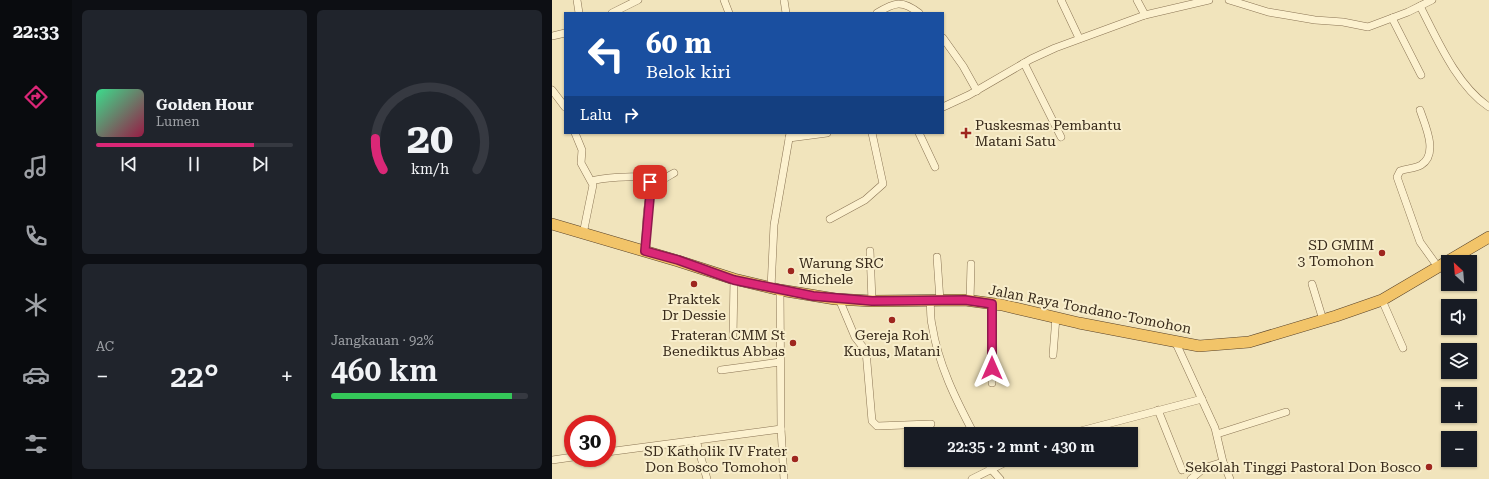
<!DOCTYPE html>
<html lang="id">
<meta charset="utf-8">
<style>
body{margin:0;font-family:"Roboto Serif",serif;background:#20242c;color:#f1f3f6;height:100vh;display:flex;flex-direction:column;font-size:15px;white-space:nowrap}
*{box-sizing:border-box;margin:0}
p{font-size:13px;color:#9ea1a6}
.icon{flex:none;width:22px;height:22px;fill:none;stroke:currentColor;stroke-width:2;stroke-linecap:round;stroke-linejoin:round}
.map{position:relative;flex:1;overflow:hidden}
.details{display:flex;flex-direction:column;gap:10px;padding:10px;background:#0d0f14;width:480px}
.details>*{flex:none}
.hud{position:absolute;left:12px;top:12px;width:380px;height:122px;border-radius:0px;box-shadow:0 1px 3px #0004;background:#1a4fa0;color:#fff;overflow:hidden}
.needle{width:26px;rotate:334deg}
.tools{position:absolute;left:889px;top:255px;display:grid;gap:8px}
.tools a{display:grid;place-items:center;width:36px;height:36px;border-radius:0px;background:#171b24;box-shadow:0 1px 3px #0004;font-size:20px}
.speed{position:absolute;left:12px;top:415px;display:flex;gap:8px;font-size:20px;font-weight:700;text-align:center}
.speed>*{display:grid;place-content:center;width:52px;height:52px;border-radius:50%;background:#171b24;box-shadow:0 1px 3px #0004;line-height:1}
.speed .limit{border:6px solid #d22;background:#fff;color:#111}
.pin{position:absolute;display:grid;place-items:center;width:34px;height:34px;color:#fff;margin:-17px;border-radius:8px;box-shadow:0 2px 6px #0006}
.me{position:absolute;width:44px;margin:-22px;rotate:0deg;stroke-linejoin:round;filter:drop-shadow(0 0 3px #0008)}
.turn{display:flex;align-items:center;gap:14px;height:84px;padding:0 16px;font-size:18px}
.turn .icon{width:52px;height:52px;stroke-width:2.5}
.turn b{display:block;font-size:28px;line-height:34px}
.then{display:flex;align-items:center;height:38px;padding:0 16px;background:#0003;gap:8px;font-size:15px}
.big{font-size:30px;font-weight:600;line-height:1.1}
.details .widget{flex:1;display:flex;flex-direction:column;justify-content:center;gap:6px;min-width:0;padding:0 14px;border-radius:6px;background:#20242c}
.details .dial{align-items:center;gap:0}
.dial svg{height:104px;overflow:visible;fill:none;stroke:#363941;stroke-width:7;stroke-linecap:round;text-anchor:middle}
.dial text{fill:#f1f3f6;stroke:none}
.song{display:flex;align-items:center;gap:12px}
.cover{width:48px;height:48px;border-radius:6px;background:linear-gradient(135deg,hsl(150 70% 55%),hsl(340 70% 35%))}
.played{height:4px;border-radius:2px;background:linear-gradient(90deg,#db2777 80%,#363941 80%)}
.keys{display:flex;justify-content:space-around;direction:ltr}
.heat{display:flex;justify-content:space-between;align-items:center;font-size:22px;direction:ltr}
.charge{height:6px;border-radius:3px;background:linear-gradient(90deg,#34c759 92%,#363941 0)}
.details .tiles{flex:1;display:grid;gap:10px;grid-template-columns:repeat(2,1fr)}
.trip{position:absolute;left:352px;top:427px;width:234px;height:40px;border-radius:0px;background:#171b24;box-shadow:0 1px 3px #0004;font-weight:600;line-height:40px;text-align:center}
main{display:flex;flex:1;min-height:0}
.tab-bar{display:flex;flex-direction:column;width:72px;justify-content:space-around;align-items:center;background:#090b0e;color:#9ea1a6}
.tab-bar .icon{width:28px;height:28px}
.tab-bar .active{color:#db2777}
.tab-bar b{font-size:18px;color:#f1f3f6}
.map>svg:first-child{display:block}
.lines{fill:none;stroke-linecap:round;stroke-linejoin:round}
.minor-casing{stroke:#8a7454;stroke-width:8}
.trunk-casing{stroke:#574129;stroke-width:12}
.minor{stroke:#fcf1cf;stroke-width:7}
.trunk{stroke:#f2c469;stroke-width:11}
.route-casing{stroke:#8e194d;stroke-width:10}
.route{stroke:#db2777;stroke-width:7}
.poi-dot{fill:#9e261f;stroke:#f8eecc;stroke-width:1.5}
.labels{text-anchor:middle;stroke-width:4;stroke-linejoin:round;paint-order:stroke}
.poi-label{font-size:14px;fill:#382a1a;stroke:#f8eecc;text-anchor:end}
.street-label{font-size:14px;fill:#382a1a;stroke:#f8eecc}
</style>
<main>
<nav class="tab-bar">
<b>22:33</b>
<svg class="icon active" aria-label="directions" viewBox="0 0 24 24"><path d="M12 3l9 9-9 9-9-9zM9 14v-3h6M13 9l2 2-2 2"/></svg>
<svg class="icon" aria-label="music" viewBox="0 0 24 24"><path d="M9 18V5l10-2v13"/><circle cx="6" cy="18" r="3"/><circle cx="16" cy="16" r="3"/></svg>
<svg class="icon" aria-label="phone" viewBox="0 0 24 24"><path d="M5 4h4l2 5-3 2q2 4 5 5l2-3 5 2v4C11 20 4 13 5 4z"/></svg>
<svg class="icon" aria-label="climate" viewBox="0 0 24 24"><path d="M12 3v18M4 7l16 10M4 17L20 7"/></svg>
<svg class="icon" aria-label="car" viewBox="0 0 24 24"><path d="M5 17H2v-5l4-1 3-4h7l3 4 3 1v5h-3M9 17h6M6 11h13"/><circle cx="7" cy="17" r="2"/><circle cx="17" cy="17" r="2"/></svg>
<svg class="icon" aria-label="filters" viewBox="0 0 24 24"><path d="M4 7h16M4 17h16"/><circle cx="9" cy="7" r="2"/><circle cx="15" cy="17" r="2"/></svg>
</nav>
<section class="details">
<div class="tiles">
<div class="widget">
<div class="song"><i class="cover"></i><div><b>Golden Hour</b><p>Lumen</p></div></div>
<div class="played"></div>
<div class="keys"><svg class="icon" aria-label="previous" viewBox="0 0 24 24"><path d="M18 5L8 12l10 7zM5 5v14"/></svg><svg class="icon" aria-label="pause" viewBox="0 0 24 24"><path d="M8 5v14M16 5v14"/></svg><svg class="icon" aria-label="next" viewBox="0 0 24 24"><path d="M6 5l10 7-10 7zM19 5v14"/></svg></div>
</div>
<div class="widget dial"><svg viewBox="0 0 100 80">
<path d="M14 69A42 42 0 1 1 86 69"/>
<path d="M14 69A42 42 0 0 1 8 45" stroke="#db2777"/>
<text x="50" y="56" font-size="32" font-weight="700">20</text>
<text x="50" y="72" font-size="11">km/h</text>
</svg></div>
<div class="widget"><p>AC</p>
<div class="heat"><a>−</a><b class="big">22°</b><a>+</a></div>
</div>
<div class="widget"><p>Jangkauan · 92%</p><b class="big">460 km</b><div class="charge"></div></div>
</div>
</section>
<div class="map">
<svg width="937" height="479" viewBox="0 0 937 479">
<rect width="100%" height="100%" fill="#f1e4bc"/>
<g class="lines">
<defs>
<g id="minor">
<path d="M25 0 27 13"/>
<path d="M172 0 177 13"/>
<path d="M232 0 234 13"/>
<path d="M509 0 527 38"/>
<path d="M585 0 593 15"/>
<path d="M677 0 716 12 734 15 763 20 791 22 816 27 856 12 880 0"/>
<path d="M868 6C885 39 905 86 937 107"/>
<path d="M60 13 86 0"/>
<path d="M325 13C343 2 350 0 367 13"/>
<path d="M840 18 869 75"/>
<path d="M0 36 13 33"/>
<path d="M391 38 411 66 425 91"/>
<path d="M472 63 509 137"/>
<path d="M0 90 13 107"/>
<path d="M391 107 417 95 479 59 503 48 593 15 657 0"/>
<path d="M868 110C873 125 887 154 869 165 862 169 855 168 848 171L845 177 868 242 886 267"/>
<path d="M23 133 30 150 29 163 41 185 31 234"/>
<path d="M367 133 383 167"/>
<path d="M237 138 275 133"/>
<path d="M40 181C48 178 84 175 93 178 97 180 99 183 102 186"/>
<path d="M278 219 313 200 331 184 320 133"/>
<path d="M93 251C94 238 94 196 101 187 107 181 115 177 122 173"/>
<path d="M318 251 320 301"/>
<path d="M385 257 388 301"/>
<path d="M760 284 771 320"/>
<path d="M219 288 222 225 238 133"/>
<path d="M228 290 229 429 232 479"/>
<path d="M287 299 303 337 314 351 320 421 325 426 379 424"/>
<path d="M830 300 851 348"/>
<path d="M378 301C379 309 378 317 380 325 386 364 404 400 422 434"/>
<path d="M418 301 419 264"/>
<path d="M181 336 182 279"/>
<path d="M623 341 663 428 671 462 678 479"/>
<path d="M501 355 504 317"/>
<path d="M169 370 228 362"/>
<path d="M440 383V304"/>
<path d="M606 410 630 470"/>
<path d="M517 434 650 399"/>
<path d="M665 434 734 412"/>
<path d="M144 440 155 479"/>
<path d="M55 452 229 429"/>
<path d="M0 460 21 457"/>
<path d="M435 460 439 469 448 479"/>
<path d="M420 479 458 460"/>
<path d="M639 479 652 468 671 462"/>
</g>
<path id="trunk" d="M0 224 126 261 182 279 228 290 283 299 320 301 413 300 450 305 527 323 647 346 697 342 784 316 830 300 937 237"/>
</defs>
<!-- minor casing -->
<use href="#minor" class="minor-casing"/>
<!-- trunk casing -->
<use href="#trunk" class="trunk-casing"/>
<!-- minor -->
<use href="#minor" class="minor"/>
<!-- trunk -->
<use href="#trunk" class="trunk"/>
</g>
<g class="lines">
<defs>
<path id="route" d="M98 182 102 186 98 196 93 251 126 260 182 280 261 296 320 301 413 300 440 304V368"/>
</defs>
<!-- route casing -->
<use href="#route" class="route-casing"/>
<!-- route -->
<use href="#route" class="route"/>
</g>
<!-- markers -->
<g class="poi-dot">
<path d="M412 127h4v4h4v4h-4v4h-4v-4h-4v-4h4z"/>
<circle cx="830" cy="253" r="4"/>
<circle cx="239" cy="271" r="4"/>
<circle cx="142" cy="284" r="4"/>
<circle cx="340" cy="320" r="4"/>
<circle cx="241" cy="343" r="4"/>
<circle cx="243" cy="459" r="4"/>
<circle cx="877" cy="467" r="4"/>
</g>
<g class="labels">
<!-- poi labels -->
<g class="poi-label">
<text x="423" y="130" text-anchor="start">Puskesmas Pembantu<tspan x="423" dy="16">Matani Satu</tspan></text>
<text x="822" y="250">SD GMIM<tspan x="822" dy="16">3 Tomohon</tspan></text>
<text x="247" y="268" text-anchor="start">Warung SRC<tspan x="247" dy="16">Michele</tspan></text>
<text x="142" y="304" text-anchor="middle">Praktek<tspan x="142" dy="16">Dr Dessie</tspan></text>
<text x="233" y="340">Frateran CMM St<tspan x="233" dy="16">Benediktus Abbas</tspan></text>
<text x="340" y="340" text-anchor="middle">Gereja Roh<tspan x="340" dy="16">Kudus, Matani</tspan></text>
<text x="235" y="456">SD Katholik IV Frater<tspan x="235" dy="16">Don Bosco Tomohon</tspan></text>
<text x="869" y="472">Sekolah Tinggi Pastoral Don Bosco</text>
</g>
<!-- street labels -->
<g class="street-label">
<text transform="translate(538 309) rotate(11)" y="5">Jalan Raya Tondano-Tomohon</text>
</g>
</g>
</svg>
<div class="tools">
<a><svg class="needle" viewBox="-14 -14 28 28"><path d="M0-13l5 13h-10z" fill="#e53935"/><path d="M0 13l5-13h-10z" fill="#9ea1a6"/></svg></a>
<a><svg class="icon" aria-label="sound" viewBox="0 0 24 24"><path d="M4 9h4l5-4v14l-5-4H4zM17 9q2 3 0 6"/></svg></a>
<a><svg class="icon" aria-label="layers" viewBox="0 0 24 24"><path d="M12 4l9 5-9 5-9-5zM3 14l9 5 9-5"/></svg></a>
<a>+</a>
<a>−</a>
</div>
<div class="speed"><div class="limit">30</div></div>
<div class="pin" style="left:98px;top:182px;background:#d93025"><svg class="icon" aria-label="arrive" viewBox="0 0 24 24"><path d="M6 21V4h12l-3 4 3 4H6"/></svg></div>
<svg class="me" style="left:440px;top:368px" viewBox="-20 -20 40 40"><path d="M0-17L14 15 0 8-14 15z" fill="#db2777" stroke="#fff" stroke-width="4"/></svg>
<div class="trip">22:35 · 2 mnt · 430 m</div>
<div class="hud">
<div class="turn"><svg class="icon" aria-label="left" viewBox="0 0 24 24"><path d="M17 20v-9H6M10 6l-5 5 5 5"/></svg><div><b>60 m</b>Belok kiri</div></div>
<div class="then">Lalu<svg class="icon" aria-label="right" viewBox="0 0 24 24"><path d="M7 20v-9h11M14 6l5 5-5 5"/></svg></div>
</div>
</div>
</main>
